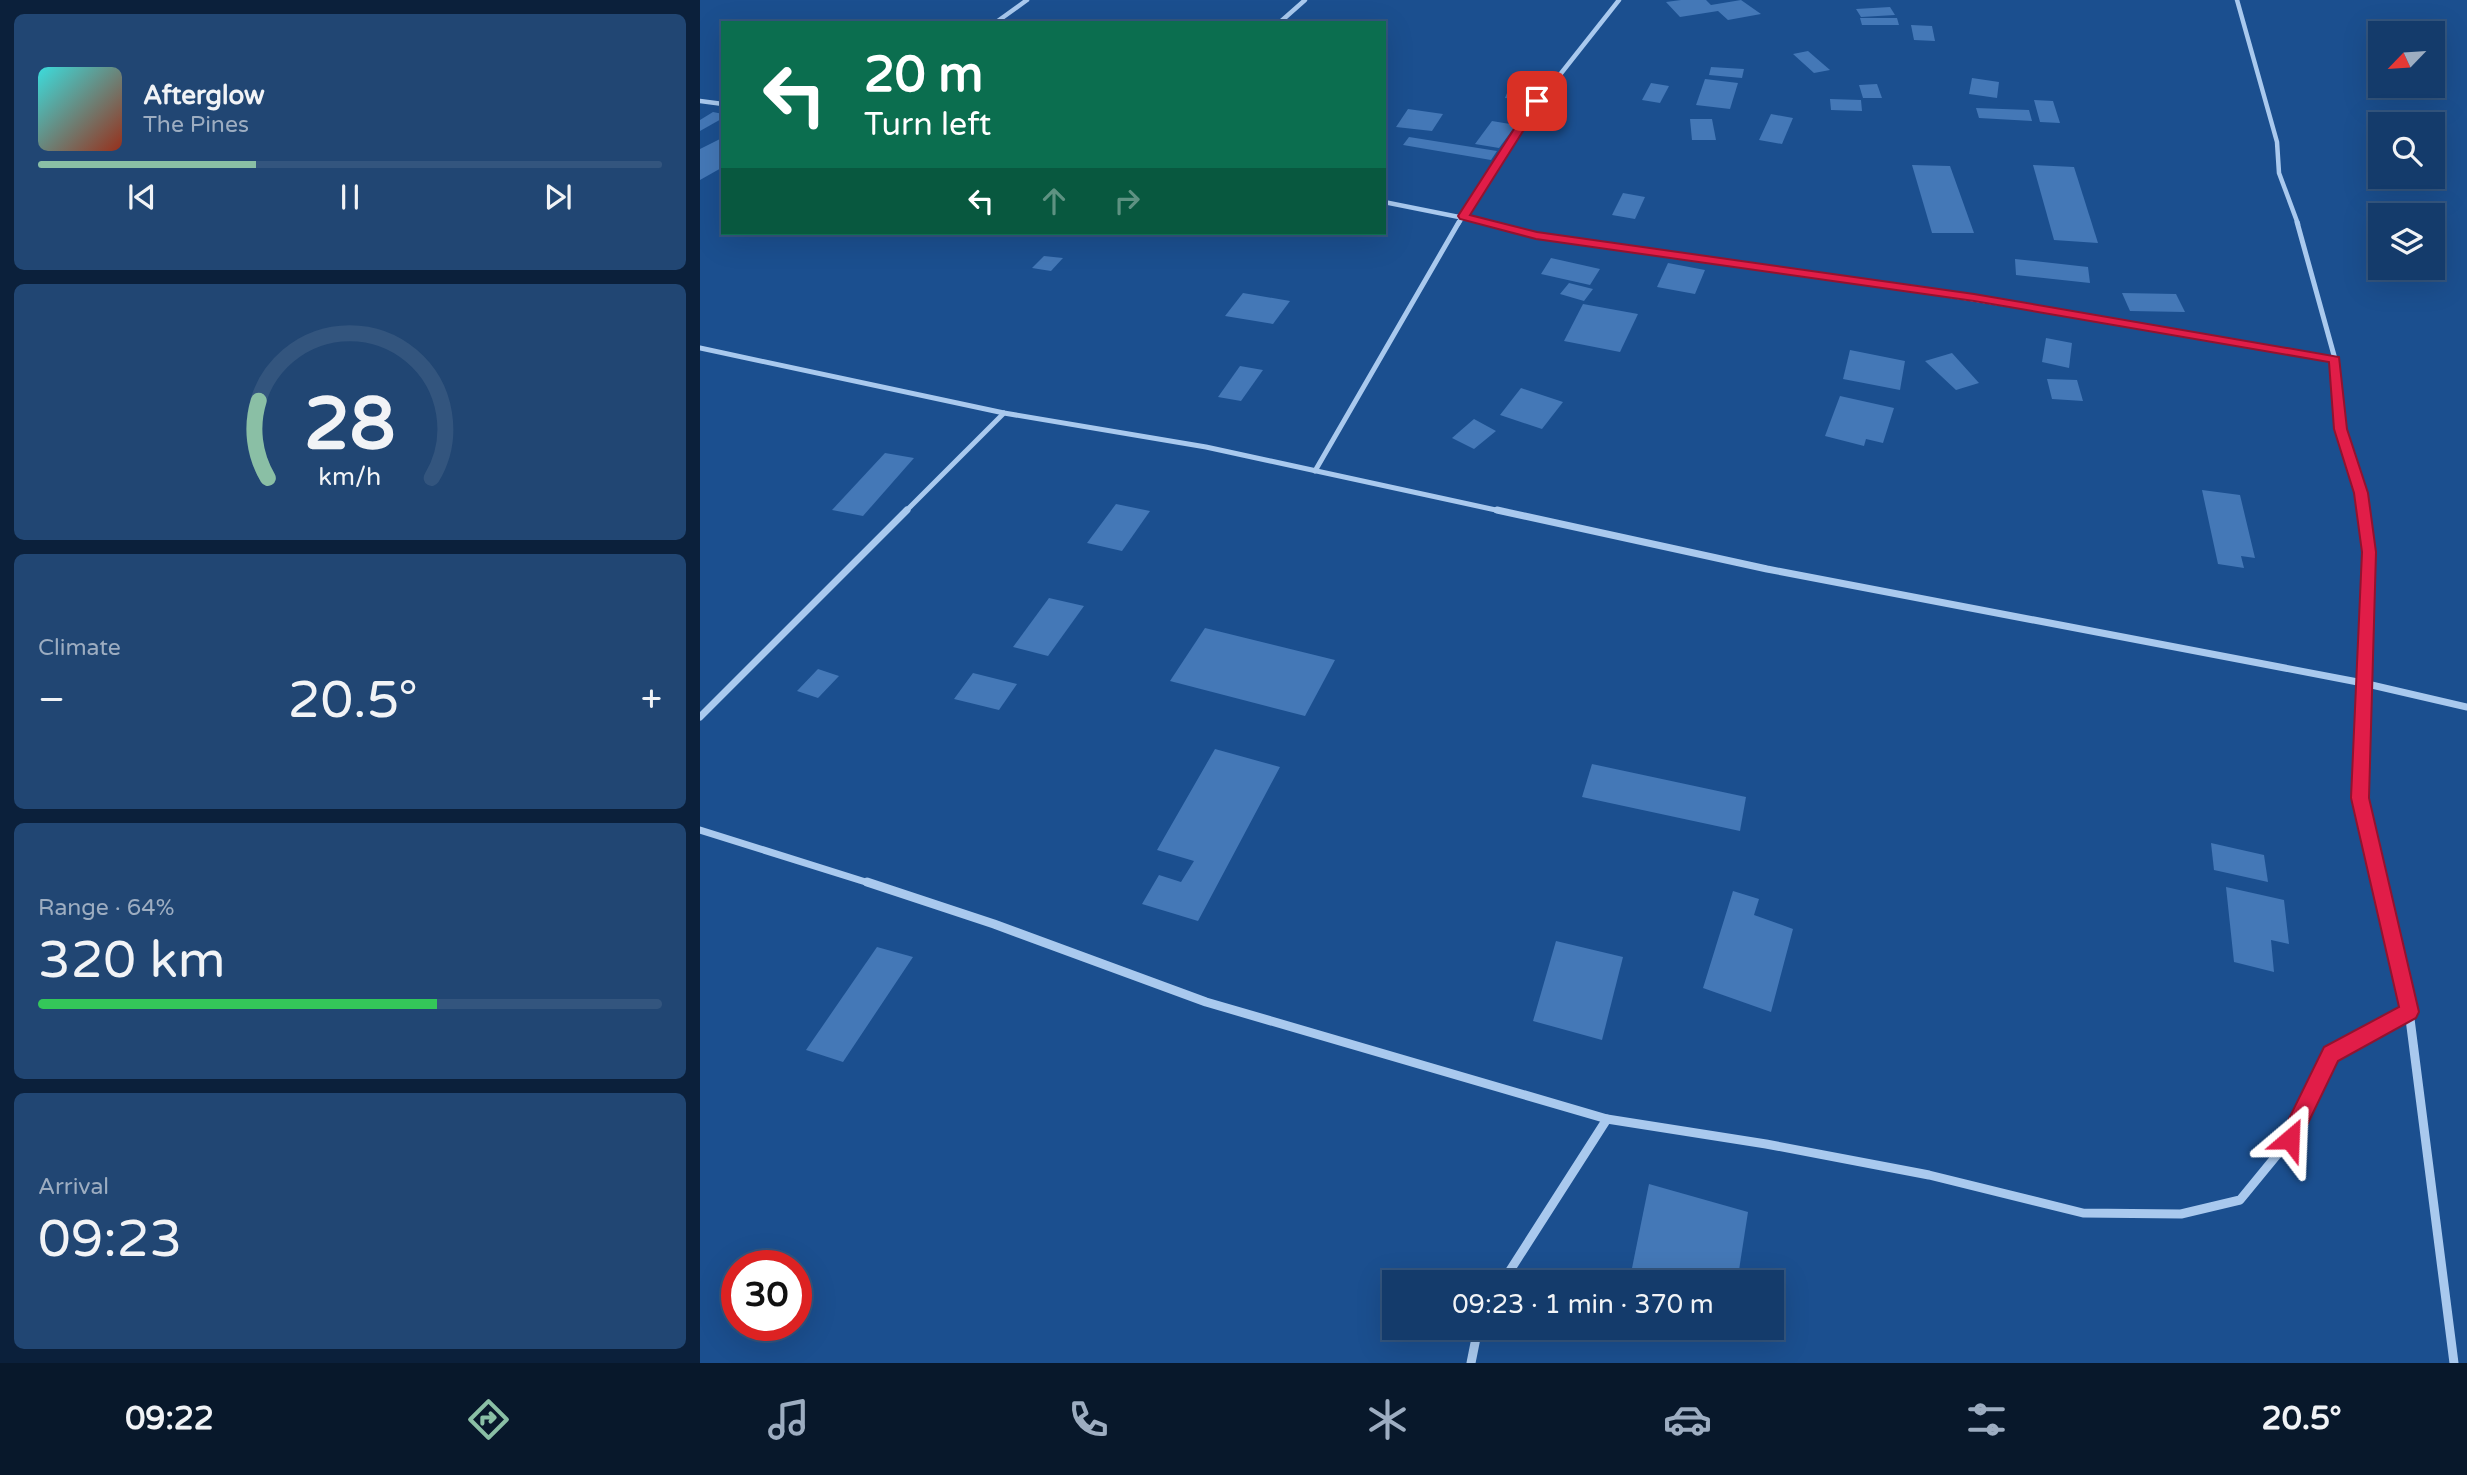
<!DOCTYPE html>
<meta charset="utf-8">
<style>
body{margin:0;font-family:"Varela Round",sans-serif;background:#214673;color:#f1f3f6;height:100vh;display:flex;flex-direction:column;font-size:26px;white-space:nowrap}
*{box-sizing:border-box;margin:0}
p{font-size:23px;color:#9dadc1}
.icon{flex:none;width:38px;height:38px;fill:none;stroke:currentColor;stroke-width:2;stroke-linecap:round;stroke-linejoin:round}
.map{position:relative;flex:1;overflow:hidden}
.panel{display:flex;flex-direction:column;gap:14px;padding:14px;background:#0b203b;width:700px}
.panel>*{flex:none}
.hud{position:absolute;left:21px;top:21px;width:665px;height:214px;border-radius:0px;box-shadow:0 7px 28px #0002,0 0 0 2px #33557e;background:#0b6e4f;color:#fff;overflow:hidden}
.needle{width:46px;rotate:245deg}
.fabs{position:absolute;left:1668px;top:21px;display:grid;gap:14px}
.fabs a{display:grid;place-items:center;width:77px;height:77px;border-radius:0px;background:#143b6b;box-shadow:0 7px 28px #0002,0 0 0 2px #33557e;font-size:35px}
.speed{position:absolute;left:21px;top:1250px;display:flex;gap:14px;font-size:35px;font-weight:700;text-align:center}
.speed>*{display:grid;place-content:center;width:91px;height:91px;border-radius:50%;background:#143b6b;box-shadow:0 7px 28px #0002,0 0 0 2px #33557e;line-height:1}
.speed .limit{border:10px solid #d22;background:#fff;color:#111}
.pin{position:absolute;display:grid;place-items:center;width:60px;height:60px;color:#fff;margin:-30px;border-radius:14px;box-shadow:0 4px 10px #0006}
.me{position:absolute;width:77px;margin:-38px;rotate:26deg;stroke-linejoin:round;filter:drop-shadow(0 0 5px #0008)}
.turn{display:flex;align-items:center;gap:24px;height:147px;padding:0 28px;font-size:32px}
.turn .icon{width:91px;height:91px;stroke-width:2.5}
.turn b{display:block;font-size:49px;line-height:60px}
.lanes{display:flex;align-items:center;height:66px;padding:0 28px;background:#0003;justify-content:center;gap:35px;direction:ltr}
.lanes .off{opacity:.35}
.big{font-size:52px;font-weight:600;line-height:1.1}
.panel .card{flex:1;display:flex;flex-direction:column;justify-content:center;gap:10px;min-width:0;padding:0 24px;border-radius:10px;background:#214673}
.panel .dial{align-items:center;gap:0}
.dial svg{height:182px;overflow:visible;fill:none;stroke:#33557e;stroke-width:7;stroke-linecap:round;text-anchor:middle}
.dial text{fill:#f1f3f6;stroke:none}
.song{display:flex;align-items:center;gap:21px}
.cover{width:84px;height:84px;border-radius:10px;background:linear-gradient(135deg,hsl(180 70% 55%),hsl(10 70% 35%))}
.played{height:7px;border-radius:4px;background:linear-gradient(90deg,#8abfa5 35%,#33557e 35%)}
.keys{display:flex;justify-content:space-around;direction:ltr}
.heat{display:flex;justify-content:space-between;align-items:center;font-size:38px;direction:ltr}
.charge{height:10px;border-radius:5px;background:linear-gradient(90deg,#34c759 64%,#33557e 0)}
.trip{position:absolute;left:682px;top:1270px;width:402px;height:70px;border-radius:0px;background:#143b6b;box-shadow:0 7px 28px #0002,0 0 0 2px #33557e;font-weight:600;line-height:70px;text-align:center}
.tab-bar{display:flex;height:112px;justify-content:space-around;align-items:center;background:#08182b;color:#9dadc1}
.tab-bar .icon{width:49px;height:49px}
.tab-bar .on{color:#8abfa5}
.tab-bar b{font-size:32px;color:#f1f3f6}
main{display:flex;flex:1;min-height:0}
.map>svg:first-child{display:block}
.building{fill:#4478b7}
.lines{fill:none;stroke-linecap:round;stroke-linejoin:round}
.street-far3{stroke:#a9c9ee;stroke-width:4.5}
.street-far2{stroke:#a9c9ee;stroke-width:5}
.street-far1{stroke:#a9c9ee;stroke-width:7}
.street{stroke:#a9c9ee;stroke-width:9}
.route{fill:#e11d48;stroke:#92132f;stroke-width:2}
</style>
<main>
<section class="panel">
<div class="card">
<div class="song"><i class="cover"></i><div><b>Afterglow</b><p>The Pines</p></div></div>
<div class="played"></div>
<div class="keys"><svg class="icon" aria-label="previous" viewBox="0 0 24 24"><path d="M18 5L8 12l10 7zM5 5v14"/></svg><svg class="icon" aria-label="pause" viewBox="0 0 24 24"><path d="M8 5v14M16 5v14"/></svg><svg class="icon" aria-label="next" viewBox="0 0 24 24"><path d="M6 5l10 7-10 7zM19 5v14"/></svg></div>
</div>
<div class="card dial"><svg viewBox="0 0 100 80">
<path d="M14 69A42 42 0 1 1 86 69"/>
<path d="M14 69A42 42 0 0 1 10 35" stroke="#8abfa5"/>
<text x="50" y="56" font-size="32" font-weight="700">28</text>
<text x="50" y="72" font-size="11">km/h</text>
</svg></div>
<div class="card"><p>Climate</p>
<div class="heat"><a>−</a><b class="big">20.5°</b><a>+</a></div>
</div>
<div class="card"><p>Range · 64%</p><b class="big">320 km</b><div class="charge"></div></div>
<div class="card"><p>Arrival</p><b class="big">09:23</b></div>
</section>
<div class="map">
<svg width="1767" height="1363" viewBox="0 0 1767 1363">
<rect width="100%" height="100%" fill="#1b4f8f"/>
<!-- building -->
<g class="building">
<path d="M981 0H1006L1011 5 1041 0 1061 14 1028 20 1018 11 980 17 966 2Z"/>
<path d="M1190 7 1195 15 1161 17 1156 9Z"/>
<path d="M1160 18H1197L1199 25H1162Z"/>
<path d="M1211 25 1232 26 1235 41 1214 40Z"/>
<path d="M1108 51 1130 70 1114 73 1093 54Z"/>
<path d="M1011 67 1044 69 1042 78 1009 75Z"/>
<path d="M1272 78 1299 82 1297 98 1269 94Z"/>
<path d="M1005 79 1038 83 1030 109 996 105Z"/>
<path d="M811 83 835 85 829 100 805 98Z"/>
<path d="M951 83 969 86 960 103 942 100Z"/>
<path d="M1177 84 1182 98H1163L1159 85Z"/>
<path d="M1130 99 1161 100 1162 111 1131 110Z"/>
<path d="M1334 100 1353 101 1360 123 1340 122Z"/>
<path d="M1276 108 1329 110 1332 121 1279 118Z"/>
<path d="M708 109 743 114 732 131 696 127Z"/>
<path d="M13 112 23 114V118L0 131V120Z"/>
<path d="M1071 114 1093 118 1082 144 1059 140Z"/>
<path d="M990 119H1012L1016 140H992Z"/>
<path d="M792 121 816 125 799 148 775 144Z"/>
<path d="M709 137 797 151 791 160 703 145Z"/>
<path d="M20 139H23L21 159 23 167 0 180V149Z"/>
<path d="M1212 165 1250 166 1274 233H1232Z"/>
<path d="M1333 165 1374 167 1398 243 1354 240Z"/>
<path d="M923 193 945 197 935 219 912 215Z"/>
<path d="M344 256 363 258 351 271 332 268Z"/>
<path d="M851 258 900 269 890 285 841 274Z"/>
<path d="M1315 259 1388 267 1390 283 1316 275Z"/>
<path d="M968 263 1005 270 995 294 957 287Z"/>
<path d="M869 283 893 289 884 301 860 294Z"/>
<path d="M543 293 590 301 573 324 525 316Z"/>
<path d="M1422 293 1476 294 1485 312 1430 311Z"/>
<path d="M883 304 938 314 920 352 864 341Z"/>
<path d="M1346 338 1372 343 1369 368 1342 362Z"/>
<path d="M1150 350 1205 361 1200 390 1143 379Z"/>
<path d="M1252 353 1279 383 1256 390 1225 361Z"/>
<path d="M540 366 563 370 541 401 518 397Z"/>
<path d="M1347 379 1377 380 1383 401 1352 399Z"/>
<path d="M821 388 863 402 842 429 800 415Z"/>
<path d="M1140 396 1194 408 1183 443 1166 439 1164 446 1125 436Z"/>
<path d="M774 419 796 431 774 449 752 438Z"/>
<path d="M185 453 214 458 163 516 132 510Z"/>
<path d="M1502 490 1540 495 1555 558 1541 556 1544 568 1518 564Z"/>
<path d="M416 504 450 511 422 551 387 543Z"/>
<path d="M349 598 384 606 348 656 313 647Z"/>
<path d="M505 628 635 660 605 716 470 681Z"/>
<path d="M118 669 139 676 118 698 97 691Z"/>
<path d="M273 673 317 684 299 710 254 699Z"/>
<path d="M515 749 580 767 498 921 442 904 459 875 481 882 494 861 457 850Z"/>
<path d="M892 764 1046 797 1040 831 882 797Z"/>
<path d="M1511 843 1564 855 1568 882 1514 870Z"/>
<path d="M1526 887 1584 900 1589 944 1571 940 1574 972 1534 962Z"/>
<path d="M1033 891 1059 899 1054 915 1093 929 1071 1012 1003 988Z"/>
<path d="M856 941 923 957 902 1040 833 1021Z"/>
<path d="M177 947 213 957 143 1062 106 1050Z"/>
<path d="M949 1184 1048 1212 1037 1283H929Z"/>
</g>
<g class="lines">
<!-- street-far3 -->
<g class="street-far3">
<path d="M1537 0 1577 142 1579 173 1598 224"/>
<path d="M295 23 327 0"/>
<path d="M579 23 605 0"/>
<path d="M0 101 23 104"/>
<path d="M684 202 794 224"/>
<path d="M758 224 832 110 919 0"/>
</g>
<!-- street-far2 -->
<g class="street-far2">
<path d="M788 222 836 235C1103 272 1369 312 1635 359"/>
<path d="M1597 222 1635 359 1640 429 1661 493 1664 512"/>
<path d="M0 348 304 413 506 447 805 512"/>
<path d="M615 471 759 222"/>
<path d="M205 512 304 413"/>
</g>
<!-- street-far1 -->
<g class="street-far1">
<path d="M797 510 1067 569 1663 683 1767 707"/>
<path d="M1663 510 1669 552 1660 798 1680 884"/>
<path d="M0 717 207 510"/>
<path d="M0 830 172 884"/>
</g>
<!-- street -->
<g class="street">
<path d="M167 882 294 924 506 1002 907 1119 1066 1144 1229 1175 1383 1213 1481 1214 1540 1200 1590 1139 1631 1054 1709 1011 1679 882"/>
<path d="M1709 1011 1754 1363"/>
<path d="M802 1283 907 1119"/>
<path d="M771 1363 778 1328"/>
</g>
</g>
<!-- route -->
<path class="route" d="M837 98 842 101 770 215 837 232 1274 294 1639 357 1647 429 1668 493 1676 552 1669 798 1719 1012 1716 1018 1638 1061 1597 1146 1590 1149 1582 1146 1579 1139 1624 1047 1699 1007 1651 798 1662 552 1654 493 1634 429 1629 362 1274 301 836 239 760 219 758 216 832 101Z"/>
</svg>
<div class="fabs">
<a><svg class="needle" viewBox="-14 -14 28 28"><path d="M0-13l5 13h-10z" fill="#e53935"/><path d="M0 13l5-13h-10z" fill="#9dadc1"/></svg></a>
<a><svg class="icon" aria-label="search" viewBox="0 0 24 24"><circle cx="10" cy="10" r="6"/><path d="M15 15l6 6"/></svg></a>
<a><svg class="icon" aria-label="layers" viewBox="0 0 24 24"><path d="M12 4l9 5-9 5-9-5zM3 14l9 5 9-5"/></svg></a>
</div>
<div class="speed"><div class="limit">30</div></div>
<div class="pin" style="left:837px;top:101px;background:#d93025"><svg class="icon" aria-label="arrive" viewBox="0 0 24 24"><path d="M6 21V4h12l-3 4 3 4H6"/></svg></div>
<svg class="me" style="left:1590px;top:1139px" viewBox="-20 -20 40 40"><path d="M0-17L14 15 0 8-14 15z" fill="#e11d48" stroke="#fff" stroke-width="4"/></svg>
<div class="trip">09:23 · 1 min · 370 m</div>
<div class="hud">
<div class="turn"><svg class="icon" aria-label="left" viewBox="0 0 24 24"><path d="M17 20v-9H6M10 6l-5 5 5 5"/></svg><div><b>20 m</b>Turn left</div></div>
<div class="lanes"><svg class="icon" aria-label="left" viewBox="0 0 24 24"><path d="M17 20v-9H6M10 6l-5 5 5 5"/></svg><svg class="icon off" aria-label="ahead" viewBox="0 0 24 24"><path d="M12 20V5M6 11l6-6 6 6"/></svg><svg class="icon off" aria-label="right" viewBox="0 0 24 24"><path d="M7 20v-9h11M14 6l5 5-5 5"/></svg></div>
</div>
</div>
</main>
<nav class="tab-bar">
<b>09:22</b>
<svg class="icon on" aria-label="directions" viewBox="0 0 24 24"><path d="M12 3l9 9-9 9-9-9zM9 14v-3h6M13 9l2 2-2 2"/></svg>
<svg class="icon" aria-label="music" viewBox="0 0 24 24"><path d="M9 18V5l10-2v13"/><circle cx="6" cy="18" r="3"/><circle cx="16" cy="16" r="3"/></svg>
<svg class="icon" aria-label="phone" viewBox="0 0 24 24"><path d="M5 4h4l2 5-3 2q2 4 5 5l2-3 5 2v4C11 20 4 13 5 4z"/></svg>
<svg class="icon" aria-label="climate" viewBox="0 0 24 24"><path d="M12 3v18M4 7l16 10M4 17L20 7"/></svg>
<svg class="icon" aria-label="car" viewBox="0 0 24 24"><path d="M5 17H2v-5l4-1 3-4h7l3 4 3 1v5h-3M9 17h6M6 11h13"/><circle cx="7" cy="17" r="2"/><circle cx="17" cy="17" r="2"/></svg>
<svg class="icon" aria-label="filters" viewBox="0 0 24 24"><path d="M4 7h16M4 17h16"/><circle cx="9" cy="7" r="2"/><circle cx="15" cy="17" r="2"/></svg>
<b>20.5°</b>
</nav>
